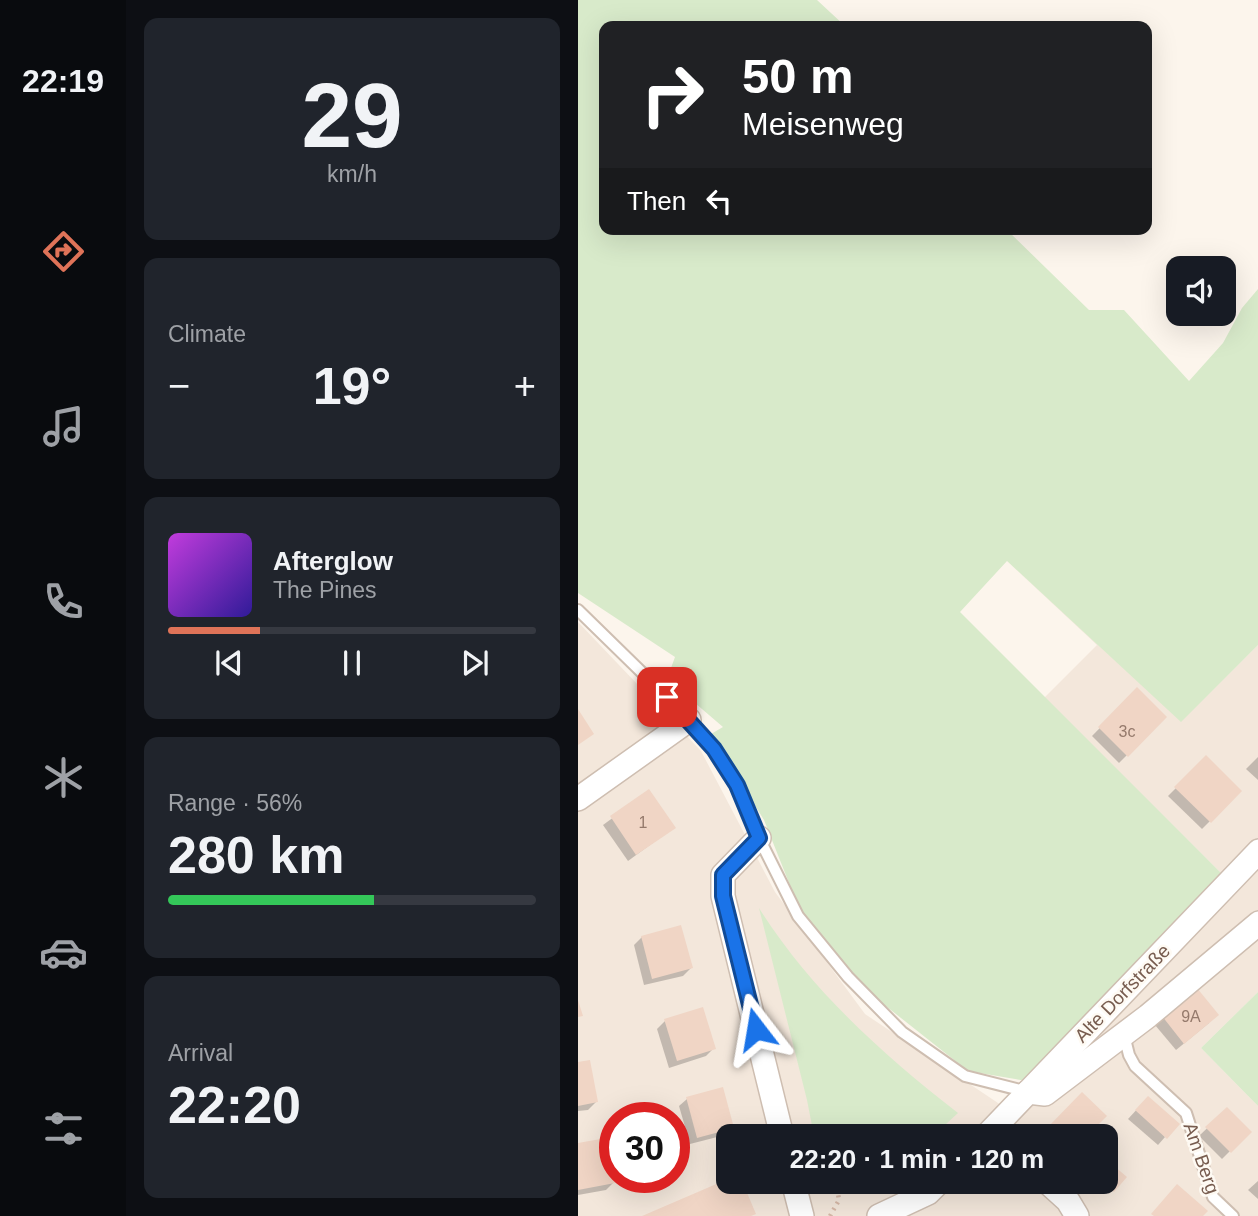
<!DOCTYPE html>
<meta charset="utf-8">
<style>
body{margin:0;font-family:Arial,sans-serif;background:#20242c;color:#f1f3f6;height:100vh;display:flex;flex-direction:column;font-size:26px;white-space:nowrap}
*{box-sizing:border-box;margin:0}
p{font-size:23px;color:#9ea1a6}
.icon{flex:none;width:38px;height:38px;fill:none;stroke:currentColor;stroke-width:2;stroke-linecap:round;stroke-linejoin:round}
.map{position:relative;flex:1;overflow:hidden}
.sheet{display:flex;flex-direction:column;gap:18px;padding:18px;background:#0d0f14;width:452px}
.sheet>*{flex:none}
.hud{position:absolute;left:21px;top:21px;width:553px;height:214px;border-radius:14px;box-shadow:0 7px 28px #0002;background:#202124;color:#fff;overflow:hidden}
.tools{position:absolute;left:588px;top:256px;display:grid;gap:14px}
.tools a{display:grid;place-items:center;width:70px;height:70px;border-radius:14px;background:#171b24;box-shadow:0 7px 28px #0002;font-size:35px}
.speed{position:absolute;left:21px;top:1102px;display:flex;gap:14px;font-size:35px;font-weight:700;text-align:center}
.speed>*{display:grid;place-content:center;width:91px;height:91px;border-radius:50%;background:#171b24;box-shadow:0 7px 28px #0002;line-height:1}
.speed .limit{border:10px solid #d22;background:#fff;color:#111}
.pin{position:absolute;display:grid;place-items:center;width:60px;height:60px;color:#fff;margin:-30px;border-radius:14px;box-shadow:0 4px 10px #0006}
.me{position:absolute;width:77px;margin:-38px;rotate:346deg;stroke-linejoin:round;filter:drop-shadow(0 0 5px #0008)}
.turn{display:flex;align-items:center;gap:24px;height:147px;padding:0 28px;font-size:32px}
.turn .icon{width:91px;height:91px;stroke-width:2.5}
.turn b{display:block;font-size:49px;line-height:60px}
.then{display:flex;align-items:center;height:66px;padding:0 28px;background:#0003;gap:14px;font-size:26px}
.big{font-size:52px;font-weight:800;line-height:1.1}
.sheet .tile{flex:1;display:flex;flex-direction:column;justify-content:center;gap:10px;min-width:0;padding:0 24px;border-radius:14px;background:#20242c}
.sheet .dial{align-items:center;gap:0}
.dial b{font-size:91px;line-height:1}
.song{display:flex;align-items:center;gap:21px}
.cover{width:84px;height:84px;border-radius:10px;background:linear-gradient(135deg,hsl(290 70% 55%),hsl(250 70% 35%))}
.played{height:7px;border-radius:4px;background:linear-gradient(90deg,#df7358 25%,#363941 25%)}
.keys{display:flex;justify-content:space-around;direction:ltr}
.heat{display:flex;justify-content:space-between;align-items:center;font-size:38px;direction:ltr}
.charge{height:10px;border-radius:5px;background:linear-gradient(90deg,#34c759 56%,#363941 0)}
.trip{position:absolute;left:138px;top:1124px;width:402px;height:70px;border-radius:14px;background:#171b24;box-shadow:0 7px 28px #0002;font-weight:800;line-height:70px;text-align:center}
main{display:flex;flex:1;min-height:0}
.tab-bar{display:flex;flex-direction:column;width:126px;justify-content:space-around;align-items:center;background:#090b0e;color:#9ea1a6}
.tab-bar .icon{width:49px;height:49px}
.tab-bar .active{color:#df7358}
.tab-bar b{font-size:32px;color:#f1f3f6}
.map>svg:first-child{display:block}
.residential{fill:#f3e7db;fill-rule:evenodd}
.green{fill:#d8eaca}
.shadow{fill:#0003}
.building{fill:#f0d5c5}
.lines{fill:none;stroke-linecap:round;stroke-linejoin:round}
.lane-casing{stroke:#cebeb1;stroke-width:14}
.street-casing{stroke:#cebeb1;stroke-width:26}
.path{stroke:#d6b8a7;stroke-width:4.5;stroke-dasharray:2 5;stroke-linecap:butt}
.lane{stroke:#fff;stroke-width:10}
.street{stroke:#fff;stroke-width:23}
.route-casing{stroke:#114b97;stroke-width:18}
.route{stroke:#1a73e8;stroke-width:12}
.labels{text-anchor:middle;stroke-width:5;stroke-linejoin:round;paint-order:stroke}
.number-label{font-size:16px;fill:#957a6c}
.street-label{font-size:19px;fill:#775c4f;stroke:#fefaf3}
</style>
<main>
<nav class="tab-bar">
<b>22:19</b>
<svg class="icon active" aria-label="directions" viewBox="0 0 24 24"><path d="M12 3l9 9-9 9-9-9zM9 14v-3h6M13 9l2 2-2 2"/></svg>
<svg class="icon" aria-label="music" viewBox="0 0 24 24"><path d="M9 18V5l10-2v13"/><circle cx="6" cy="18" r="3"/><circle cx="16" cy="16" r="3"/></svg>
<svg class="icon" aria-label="phone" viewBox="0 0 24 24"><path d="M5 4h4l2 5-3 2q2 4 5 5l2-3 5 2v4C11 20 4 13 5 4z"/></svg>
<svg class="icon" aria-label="climate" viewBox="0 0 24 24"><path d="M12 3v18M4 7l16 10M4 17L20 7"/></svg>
<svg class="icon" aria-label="car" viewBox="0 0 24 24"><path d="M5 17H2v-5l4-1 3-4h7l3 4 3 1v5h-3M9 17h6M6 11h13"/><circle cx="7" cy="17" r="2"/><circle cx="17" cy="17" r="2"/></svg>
<svg class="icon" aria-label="filters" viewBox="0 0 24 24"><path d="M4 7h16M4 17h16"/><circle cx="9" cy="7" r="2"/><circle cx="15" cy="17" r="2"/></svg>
</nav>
<section class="sheet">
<div class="tile dial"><b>29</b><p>km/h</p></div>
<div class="tile"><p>Climate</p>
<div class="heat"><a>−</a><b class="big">19°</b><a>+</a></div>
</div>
<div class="tile">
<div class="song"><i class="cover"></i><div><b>Afterglow</b><p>The Pines</p></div></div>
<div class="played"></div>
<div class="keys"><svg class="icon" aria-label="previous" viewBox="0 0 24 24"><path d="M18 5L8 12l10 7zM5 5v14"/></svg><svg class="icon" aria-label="pause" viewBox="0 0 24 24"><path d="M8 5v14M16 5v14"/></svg><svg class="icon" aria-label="next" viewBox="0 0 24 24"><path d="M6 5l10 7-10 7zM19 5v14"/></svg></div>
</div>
<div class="tile"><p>Range · 56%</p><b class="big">280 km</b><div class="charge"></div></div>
<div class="tile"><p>Arrival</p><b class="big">22:20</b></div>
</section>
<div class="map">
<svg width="681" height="1216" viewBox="0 0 681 1216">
<rect width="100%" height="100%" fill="#fcf5ec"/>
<!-- residential -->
<path class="residential" d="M429 561 603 721 680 645V992L623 1048 680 1106V1216H0V622L123 751 197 892 287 1014 423 1105 645 875 466 698 519 645ZM37 1118H96V1178H37ZM150 1136H528V1181H150Z"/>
<!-- green -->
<g class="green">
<path d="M0 0H239L267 26H26V229H428L511 310H546L611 381 645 343 664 308 680 289V645L603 722 429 561 382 612 645 875 449 1081 390 1071 304 1003 242 939 221 908 186 820 133 734 145 727 89 679 97 657 0 593Z"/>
<path d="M181 908C232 989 304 1054 380 1113L355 1136H236L229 1100Z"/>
<path d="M680 992V1106L623 1048Z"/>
</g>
<!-- shadow -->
<g class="shadow">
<path d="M559 690 587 717 541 763 514 736Z"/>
<path d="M681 756V781L668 769Z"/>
<path d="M628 758 662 791 624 829 590 796Z"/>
<path d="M70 792 95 828 50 861 25 825Z"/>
<path d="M64 937 113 968 105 976 66 985 56 945Z"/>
<path d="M585 1018 631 1023 598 1050 577 1025Z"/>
<path d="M87 1021 136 1048 128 1056 91 1068 79 1029Z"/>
<path d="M0 1064 18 1102 10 1110 0 1111Z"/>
<path d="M504 1095 507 1136H466L465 1135Z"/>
<path d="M109 1099 154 1127 147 1135 112 1144 101 1106Z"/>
<path d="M562 1106 587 1137 580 1145 550 1119Z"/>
<path d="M649 1109 671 1132 644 1159 621 1136Z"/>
<path d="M0 1145 36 1182 28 1190 0 1195Z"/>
<path d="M546 1177 531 1194 521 1185 524 1181Z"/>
<path d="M681 1180V1200L670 1190Z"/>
</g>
<!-- building -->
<g class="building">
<path d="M559 687 589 717 550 757 520 727Z"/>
<path d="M0 709 16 734 0 745Z"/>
<path d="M628 755 664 791 633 823 596 787Z"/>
<path d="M71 789 98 828 58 855 32 816Z"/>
<path d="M103 925 115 968 74 979 63 936Z"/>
<path d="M619 988 641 1015 606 1044 584 1016Z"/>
<path d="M0 1000 5 1016 0 1017Z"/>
<path d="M125 1007 138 1049 99 1061 86 1019Z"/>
<path d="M12 1060 20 1102 0 1106V1062Z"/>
<path d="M145 1087 156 1128 119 1138 108 1097Z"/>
<path d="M504 1092 529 1116 509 1136H481L471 1126Z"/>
<path d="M570 1096 602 1124 589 1139 557 1110Z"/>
<path d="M649 1107 674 1132 653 1153 627 1127Z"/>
<path d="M28 1138 37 1183 0 1190V1143Z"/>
<path d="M536 1166 549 1177 536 1192 524 1181H528V1174Z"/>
<path d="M150 1179V1181H164L178 1214 173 1216H64Z"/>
<path d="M599 1184 630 1211 625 1216H576L573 1214Z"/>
</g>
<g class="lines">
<defs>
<g id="lane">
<path d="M0 610 89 697 137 749 159 785 181 838 220 916 270 977 324 1032 387 1076 450 1092"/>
<path d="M546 1035 551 1055 557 1066 608 1113 635 1197 655 1216"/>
</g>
<g id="street">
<path d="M0 799 111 720"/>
<path d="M181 838 145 875V896L204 1136"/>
<path d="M450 1092 467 1094 570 1016 681 923"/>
<path d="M408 1136 681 851"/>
<path d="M215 1181 224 1216"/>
<path d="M468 1181 490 1201 499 1216"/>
<path d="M301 1216 350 1193 362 1181"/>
</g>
</defs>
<!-- lane casing -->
<use href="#lane" class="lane-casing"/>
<!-- street casing -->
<use href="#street" class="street-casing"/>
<!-- path -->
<path class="path" d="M252 1216 261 1200 258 1181"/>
<!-- lane -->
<use href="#lane" class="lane"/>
<!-- street -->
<use href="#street" class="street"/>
</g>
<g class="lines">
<defs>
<path id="route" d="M89 697 136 749 159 785 181 838 145 875V896L178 1029"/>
</defs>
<!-- route casing -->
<use href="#route" class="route-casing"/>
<!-- route -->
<use href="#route" class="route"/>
</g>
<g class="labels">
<!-- number labels -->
<g class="number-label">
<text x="549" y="737">3c</text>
<text x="65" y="828">1</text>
<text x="613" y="1022">9A</text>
</g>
<!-- street labels -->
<g class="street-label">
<text transform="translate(544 993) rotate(-46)" y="7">Alte Dorfstraße</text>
<text transform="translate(624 1158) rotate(71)" y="7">Am Berg</text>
</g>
</g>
</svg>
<div class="tools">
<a><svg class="icon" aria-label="sound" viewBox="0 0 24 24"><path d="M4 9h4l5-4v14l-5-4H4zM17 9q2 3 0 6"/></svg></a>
</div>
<div class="speed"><div class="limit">30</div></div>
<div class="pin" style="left:89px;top:697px;background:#d93025"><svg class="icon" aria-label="arrive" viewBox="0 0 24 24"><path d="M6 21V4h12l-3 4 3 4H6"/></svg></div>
<svg class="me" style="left:178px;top:1029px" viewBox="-20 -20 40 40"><path d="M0-17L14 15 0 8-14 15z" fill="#1a73e8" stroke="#fff" stroke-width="4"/></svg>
<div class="trip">22:20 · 1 min · 120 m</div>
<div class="hud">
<div class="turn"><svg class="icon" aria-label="right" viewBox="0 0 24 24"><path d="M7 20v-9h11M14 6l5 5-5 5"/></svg><div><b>50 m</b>Meisenweg</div></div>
<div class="then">Then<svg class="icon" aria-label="left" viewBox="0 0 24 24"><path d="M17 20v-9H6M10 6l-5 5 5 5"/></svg></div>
</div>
</div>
</main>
